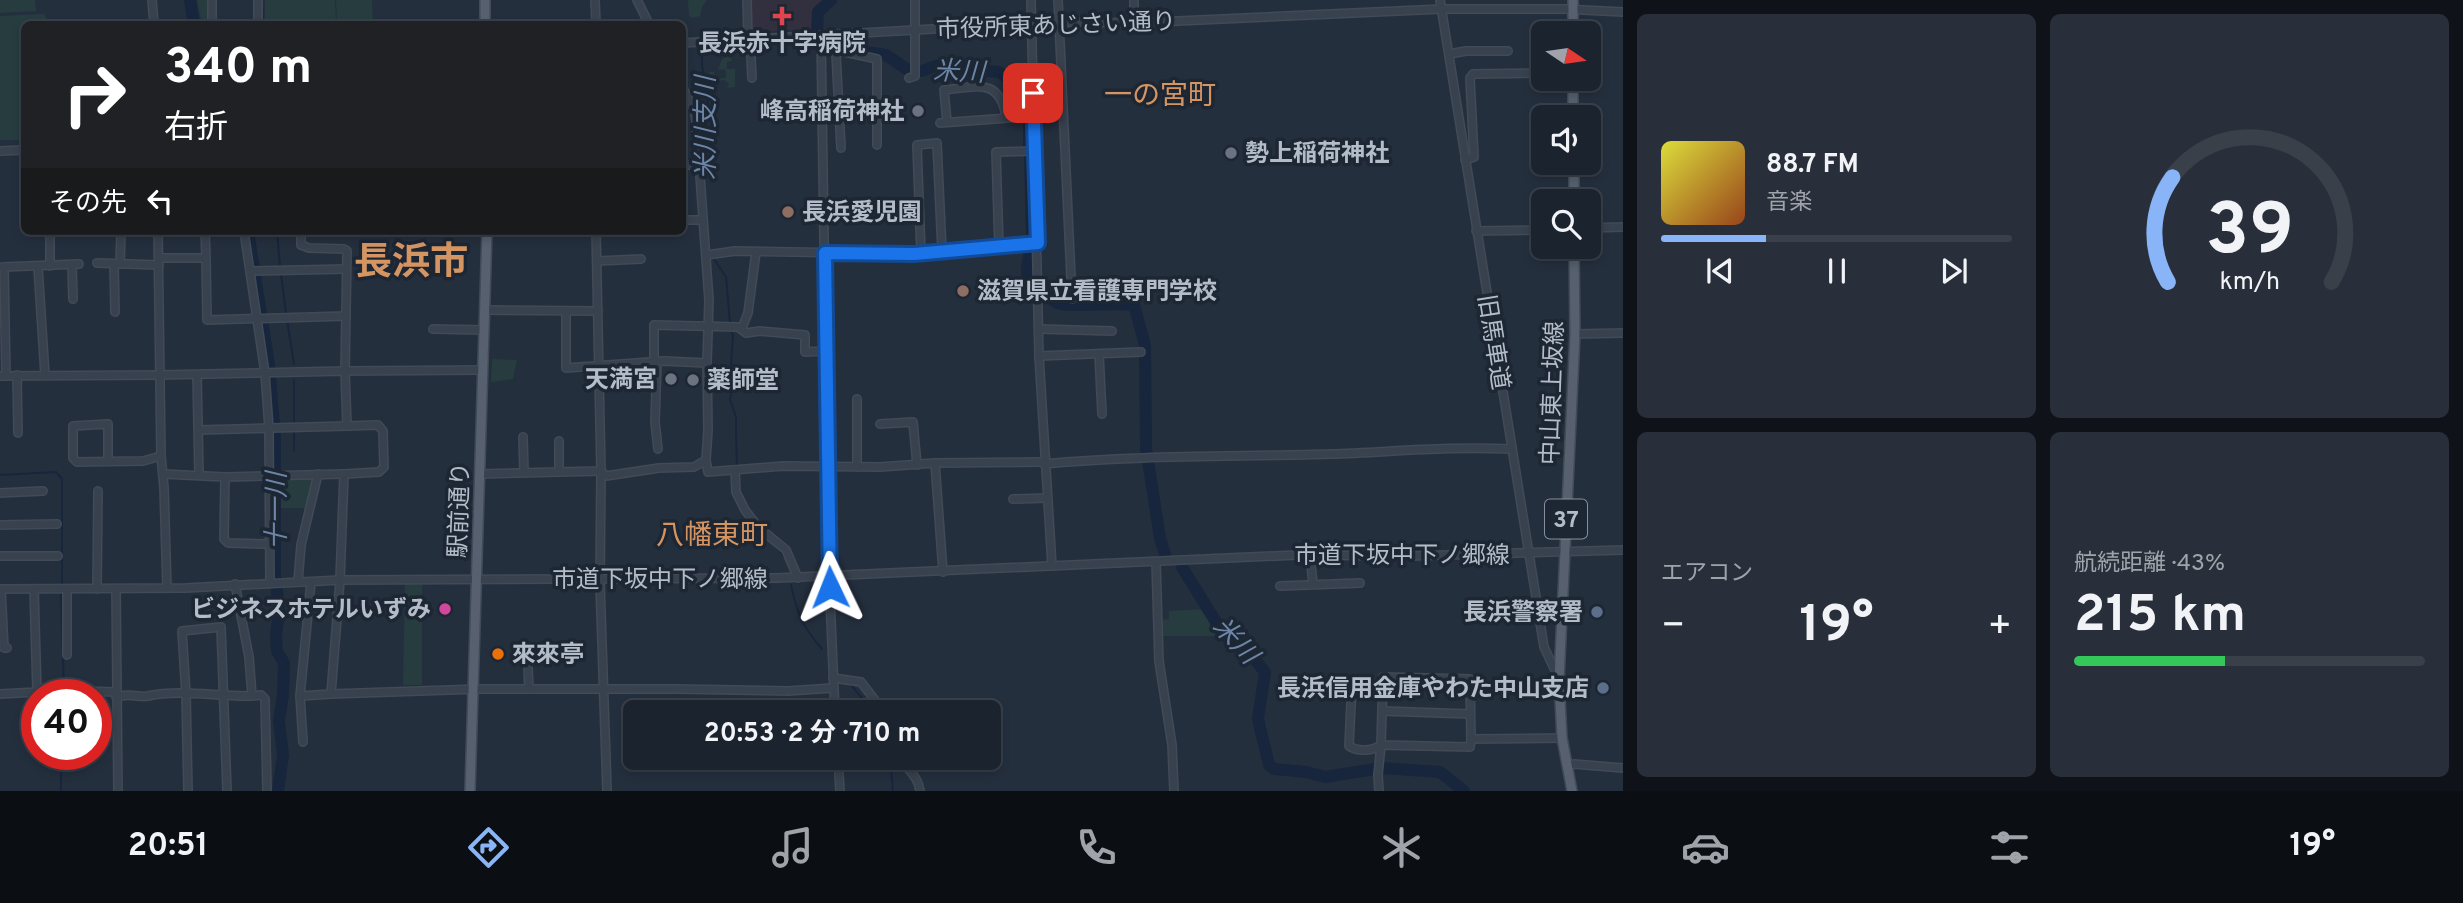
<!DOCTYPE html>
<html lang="ja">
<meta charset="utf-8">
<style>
body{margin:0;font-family:Overpass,"Noto Sans JP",sans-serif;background:#282f3a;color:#f1f3f6;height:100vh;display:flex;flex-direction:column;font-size:26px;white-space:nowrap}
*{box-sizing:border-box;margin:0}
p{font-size:23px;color:#a0a4aa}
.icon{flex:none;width:38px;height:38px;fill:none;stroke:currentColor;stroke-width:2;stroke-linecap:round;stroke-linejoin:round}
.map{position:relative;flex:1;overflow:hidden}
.drawer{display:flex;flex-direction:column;gap:14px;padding:14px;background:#0f1319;width:840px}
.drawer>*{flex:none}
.hud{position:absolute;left:21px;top:21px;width:665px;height:214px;border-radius:10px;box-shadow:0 4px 10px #0003,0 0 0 2px #39404a;background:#202124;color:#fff;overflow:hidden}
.needle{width:46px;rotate:103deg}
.tools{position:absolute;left:1531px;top:21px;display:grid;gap:14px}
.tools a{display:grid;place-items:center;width:70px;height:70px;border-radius:10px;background:#1b232e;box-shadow:0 4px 10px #0003,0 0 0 2px #39404a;font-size:35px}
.speed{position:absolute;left:21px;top:679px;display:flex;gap:14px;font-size:35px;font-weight:700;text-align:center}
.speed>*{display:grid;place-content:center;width:91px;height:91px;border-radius:50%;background:#1b232e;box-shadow:0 4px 10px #0003,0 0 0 2px #39404a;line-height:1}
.speed .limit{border:10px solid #d22;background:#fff;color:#111}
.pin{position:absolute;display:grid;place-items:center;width:60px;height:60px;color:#fff;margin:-30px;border-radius:14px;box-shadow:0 4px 10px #0006}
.me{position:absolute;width:77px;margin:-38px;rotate:358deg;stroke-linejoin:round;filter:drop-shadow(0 0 5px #0008)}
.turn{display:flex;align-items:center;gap:24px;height:147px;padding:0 28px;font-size:32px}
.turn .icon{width:91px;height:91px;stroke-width:2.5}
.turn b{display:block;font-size:49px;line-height:60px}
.then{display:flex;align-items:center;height:66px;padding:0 28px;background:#0003;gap:14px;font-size:26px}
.big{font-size:52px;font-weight:700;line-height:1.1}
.drawer .widget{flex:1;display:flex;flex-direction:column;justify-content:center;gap:10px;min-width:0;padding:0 24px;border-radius:10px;background:#282f3a}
.drawer .dial{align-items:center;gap:0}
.dial svg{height:182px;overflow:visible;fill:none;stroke:#39404a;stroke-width:7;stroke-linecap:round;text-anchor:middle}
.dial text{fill:#f1f3f6;stroke:none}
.song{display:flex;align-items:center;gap:21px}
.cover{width:84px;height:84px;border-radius:10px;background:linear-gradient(135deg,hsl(60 70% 55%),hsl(20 70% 35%))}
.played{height:7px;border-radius:4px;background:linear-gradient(90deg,#8ab4f8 30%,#39404a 30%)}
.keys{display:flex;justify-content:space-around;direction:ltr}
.heat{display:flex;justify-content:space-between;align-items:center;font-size:38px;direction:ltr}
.charge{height:10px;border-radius:5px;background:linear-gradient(90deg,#34c759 43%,#39404a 0)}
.drawer .tiles{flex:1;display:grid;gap:14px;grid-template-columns:repeat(2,1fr)}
.trip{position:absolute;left:623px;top:700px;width:378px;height:70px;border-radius:10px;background:#1b232e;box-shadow:0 4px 10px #0003,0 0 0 2px #39404a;font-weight:700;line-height:70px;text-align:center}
.dock{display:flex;height:112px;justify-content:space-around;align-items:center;background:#0b0e12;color:#a0a4aa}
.dock .icon{width:49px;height:49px}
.dock .active{color:#8ab4f8}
.dock b{font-size:32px;color:#f1f3f6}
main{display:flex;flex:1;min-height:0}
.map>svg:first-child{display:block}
.medical{fill:#32303f}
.green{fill:#263c3f}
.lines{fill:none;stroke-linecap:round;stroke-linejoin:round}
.stream{stroke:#17263c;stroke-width:2}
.river{stroke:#17263c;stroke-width:12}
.minor-casing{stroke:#414a57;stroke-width:10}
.major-casing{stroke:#414a57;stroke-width:12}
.minor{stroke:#38414e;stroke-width:7}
.major{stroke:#56606e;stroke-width:9}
.route-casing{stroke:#114b97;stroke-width:18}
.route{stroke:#1a73e8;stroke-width:12}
.health-dot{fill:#e0444e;stroke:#1d2633;stroke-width:2.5}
.worship-dot{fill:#6b7280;stroke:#1d2633;stroke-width:2.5}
.education-dot{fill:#8d6e63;stroke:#1d2633;stroke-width:2.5}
.hotel-dot{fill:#d1479c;stroke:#1d2633;stroke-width:2.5}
.service-dot{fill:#5c6f8a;stroke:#1d2633;stroke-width:2.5}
.food-dot{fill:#e8710a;stroke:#1d2633;stroke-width:2.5}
.labels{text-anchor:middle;stroke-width:7;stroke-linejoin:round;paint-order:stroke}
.shield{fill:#1d2633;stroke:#878f9c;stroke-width:2}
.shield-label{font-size:23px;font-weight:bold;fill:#b4bcc9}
.street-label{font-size:24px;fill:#b4bcc9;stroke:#1d2633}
.poi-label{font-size:24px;font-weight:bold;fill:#b4bcc9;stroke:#1d2633;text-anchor:end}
.water-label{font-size:26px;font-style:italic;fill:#6d86a8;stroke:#1d2633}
.quarter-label{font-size:28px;fill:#d59563;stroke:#1d2633}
.town-label{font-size:38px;font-weight:bold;fill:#d59563;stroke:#1d2633}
</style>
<main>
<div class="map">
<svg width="1623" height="791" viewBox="0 0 1623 791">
<rect width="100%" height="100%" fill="#242f3e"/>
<!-- medical -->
<path class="medical" d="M750 0H826L814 13 813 29 753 32 750 29Z"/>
<!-- green -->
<g class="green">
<path d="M0 0H35L36 11 0 13Z"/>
<path d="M197 0H208L209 24H202Z"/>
<path d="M265 0H335L336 22H350L337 21 336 0H372L373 24H265Z"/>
<path d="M688 0H707L702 7 700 16 692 18 689 15Z"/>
<path d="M44 14 49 24H24V140H0V16Z"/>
<path d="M726 57 731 58 732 61 727 62V69H735V87L727 88 729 84 724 80 712 83 709 81 707 77 710 72H714L715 79 726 78V70L718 69 722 59Z"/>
<path d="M492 359 517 360 513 379 491 382Z"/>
<path d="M314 477 305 508H278L277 479Z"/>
<path d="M405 581 422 582V685H403Z"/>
<path d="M1204 609 1219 636H1163V620L1169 619V611Z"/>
</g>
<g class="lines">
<!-- stream -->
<g class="stream">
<path d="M262 0 263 24"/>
<path d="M699 123 708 104 702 65V45"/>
<path d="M701 139 705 156 703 164"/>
<path d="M707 225 710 251"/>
<path d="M277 231 280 267"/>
<path d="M712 256 726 277 730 323"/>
<path d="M281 274 286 313"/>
<path d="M287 320 294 364"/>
<path d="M731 330 733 336 731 364 735 368"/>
<path d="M734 371 730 400 736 417V431"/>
<path d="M294 380V424"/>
<path d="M294 431V451"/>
<path d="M736 433 737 467"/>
<path d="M0 475 56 472 62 479V584"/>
<path d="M741 509 753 528 759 532"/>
<path d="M774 544 786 558"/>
<path d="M791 585C797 614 803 627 822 649"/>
<path d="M61 594 64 688 62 695"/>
<path d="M852 686 862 698"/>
<path d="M869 707 873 712"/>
<path d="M890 758 893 791"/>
<path d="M61 791V771L65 754"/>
</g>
<!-- river -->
<g class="river">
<path d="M190 0 194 24"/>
<path d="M817 31 818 12 831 0"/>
<path d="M834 45 850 50 886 55 911 72 922 71 935 66 999 72 1021 86 1026 96 1028 108"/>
<path d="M1029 121V148"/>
<path d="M1030 154 1032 240"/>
<path d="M248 231 269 365 275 436V576L279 608 276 637 277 651 284 663 283 695 279 721 283 755 278 791"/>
<path d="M1031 247C1026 270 1022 281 1044 294 1048 297 1053 301 1057 303 1069 308 1116 302 1134 305L1145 345 1146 448 1160 538 1165 554"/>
<path d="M1182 567 1224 635 1248 651 1265 672 1258 719 1269 765 1274 769 1306 772 1325 777 1381 768 1440 772 1464 791"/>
</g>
<defs>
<g id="minor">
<path d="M152 0 154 24"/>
<path d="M212 0V24"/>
<path d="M258 0V24"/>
<path d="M595 0 596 24"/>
<path d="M637 0 649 24"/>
<path d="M747 0 748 38"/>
<path d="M1031 0 1039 356 1052 566"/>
<path d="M1058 0 1072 299"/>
<path d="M1134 0V23"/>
<path d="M1440 0 1544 647 1559 679"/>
<path d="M821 35 829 576 835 712"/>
<path d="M682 43 1058 22 1134 23 1442 9H1564L1623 12"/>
<path d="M1449 54 1466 51H1508"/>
<path d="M752 78 750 38 754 39"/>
<path d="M909 78 915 76V0"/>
<path d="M947 122 944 90C976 87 999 77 1006 116"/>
<path d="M940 123 1034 116"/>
<path d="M841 148 836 54 840 51 877 59V145"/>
<path d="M0 151 24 150"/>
<path d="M1465 160 1474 157 1470 78 1473 74 1544 73"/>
<path d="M682 165H698"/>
<path d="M682 220H703"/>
<path d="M1589 228 1623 227"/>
<path d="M158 231 161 456 164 488 167 588"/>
<path d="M244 231 265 373 269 428 270 583"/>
<path d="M301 231V245L309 248 344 249 347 251 345 371 482 370"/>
<path d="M1476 231 1544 230"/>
<path d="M999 247 996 152 1035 151"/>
<path d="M921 253 917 145 937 143 942 251"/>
<path d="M707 255 735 251 914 254 1038 243"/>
<path d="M159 258H206L205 231"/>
<path d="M206 258 207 320 346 316"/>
<path d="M597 261 641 259"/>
<path d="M97 263 159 265"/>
<path d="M114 264 115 312"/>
<path d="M120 264 121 231"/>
<path d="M50 266V231"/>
<path d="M72 266 73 299"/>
<path d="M3 267 79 264"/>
<path d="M4 267 6 376"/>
<path d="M38 267 45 375"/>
<path d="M250 271 346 269"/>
<path d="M485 310 598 311"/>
<path d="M566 311V368L664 361 707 363"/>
<path d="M742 328 748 313 756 252"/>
<path d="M433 329 484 330"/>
<path d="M1039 329 1112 331"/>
<path d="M1575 334 1623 333"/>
<path d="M1099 354 1102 414"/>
<path d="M1039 356 1141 352"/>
<path d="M654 361V325L738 327 746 333 760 331 805 335V352L827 351"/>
<path d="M657 361 655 422 658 449"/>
<path d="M17 375 18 433"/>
<path d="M197 375 199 475"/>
<path d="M0 376 159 375 345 371 347 426 378 425 383 431 384 467 379 472 344 474 340 580 331 694 300 696 303 742"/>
<path d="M880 424 913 422 917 465"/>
<path d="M199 430 347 426"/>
<path d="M523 437 524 472"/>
<path d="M559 441V471"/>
<path d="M706 460 708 472 783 466 880 467 935 463 1044 462"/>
<path d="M108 462V424L73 426V458L77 462 143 461 161 456"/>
<path d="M935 463 943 572"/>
<path d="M1044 464C1140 455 1235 457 1331 454 1391 452 1451 446 1511 449"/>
<path d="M857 467V399"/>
<path d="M735 470 736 492 745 510 758 527 786 550 798 578"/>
<path d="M163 474 225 477"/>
<path d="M480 474 601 471 596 231"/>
<path d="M0 493 43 491"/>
<path d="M1013 499 1047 498"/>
<path d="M0 525 57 524"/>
<path d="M269 544 228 543 224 539 225 477 344 474"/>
<path d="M1310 555 1313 584"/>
<path d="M0 556H58"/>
<path d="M1156 562 1159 661 1172 745 1174 791"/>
<path d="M298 582 301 545 318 474"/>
<path d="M235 584 249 657 252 696 261 695 265 699 267 791"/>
<path d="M1280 586 1360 583"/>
<path d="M0 589 186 588 340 580 777 578 1297 555 1412 556 1623 550"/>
<path d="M1 589 4 648H7"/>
<path d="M67 589V655"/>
<path d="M97 589 98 491"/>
<path d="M116 589 118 791"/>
<path d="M833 678 861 682 884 712"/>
<path d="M529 689 527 646H538"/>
<path d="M81 691 116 692"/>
<path d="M37 692 61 690"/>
<path d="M0 694 37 692 34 589"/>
<path d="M331 694 479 689H678L788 691 833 688"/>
<path d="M300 696 311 582"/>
<path d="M116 697C130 692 137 698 148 696 181 689 218 697 252 696"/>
<path d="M1382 711 1470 714"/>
<path d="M1471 739 1562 738"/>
<path d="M838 758 840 791"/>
<path d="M901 758C907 771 918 775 920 791"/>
<path d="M1567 766 1574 764 1623 768"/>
<path d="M188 791 186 694 182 631 221 627 227 791"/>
<path d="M607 791 600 583 601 471 606 476 659 468 694 467 706 460 708 430 707 363 709 300 696 121 694 109 682 87"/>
<path d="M1379 791 1378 775 1381 745 1383 677 1470 679 1471 739 1470 747 1381 745C1373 751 1358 752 1349 746L1352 683 1382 684"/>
</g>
<g id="major">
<path d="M485 0V24"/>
<path d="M1573 33V0"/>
<path d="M1573 79V117"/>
<path d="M1574 163V201"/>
<path d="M470 791 487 231"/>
<path d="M1572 791 1562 738 1559 680 1575 334 1574 247"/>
</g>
</defs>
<!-- minor casing -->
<use href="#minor" class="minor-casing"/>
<!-- major casing -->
<use href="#major" class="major-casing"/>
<!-- minor -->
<use href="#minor" class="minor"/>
<!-- major -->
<use href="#major" class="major"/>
</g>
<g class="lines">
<defs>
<path id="route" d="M830 587 825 253 914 254 1038 243 1033 93"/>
</defs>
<!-- route casing -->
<use href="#route" class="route-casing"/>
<!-- route -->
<use href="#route" class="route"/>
</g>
<!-- markers -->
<path class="health-dot" d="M778.5 5.5h7v7h7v7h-7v7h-7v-7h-7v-7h7z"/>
<g class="worship-dot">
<circle cx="918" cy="111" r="7"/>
<circle cx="1231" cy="153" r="7"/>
<circle cx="671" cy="379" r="7"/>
<circle cx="693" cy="380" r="7"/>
</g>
<g class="education-dot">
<circle cx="788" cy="212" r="7"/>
<circle cx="963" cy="291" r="7"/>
</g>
<circle class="hotel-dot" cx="445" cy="609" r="7"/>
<g class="service-dot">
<circle cx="1597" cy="612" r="7"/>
<circle cx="1603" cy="688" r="7"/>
</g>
<circle class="food-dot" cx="498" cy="654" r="7"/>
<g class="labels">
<!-- shield labels -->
<rect class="shield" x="1545" y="499.5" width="42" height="39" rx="5"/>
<g class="shield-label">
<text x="1566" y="527">37</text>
</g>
<!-- street labels -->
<g class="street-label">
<text transform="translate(1056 25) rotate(-2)" y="8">市役所東あじさい通り</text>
<text transform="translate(1494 342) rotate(81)" y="8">旧馬車道</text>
<text transform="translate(1552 393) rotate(-88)" y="8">中山東上坂線</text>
<text transform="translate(459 510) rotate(-88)" y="8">駅前通り</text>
<text x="1402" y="563">市道下坂中下ノ郷線</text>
<text x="660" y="587">市道下坂中下ノ郷線</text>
</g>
<!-- poi labels -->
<g class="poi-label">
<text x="782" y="51" text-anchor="middle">長浜赤十字病院</text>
<text x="904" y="119">峰高稲荷神社</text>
<text x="1245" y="161" text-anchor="start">勢上稲荷神社</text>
<text x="802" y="220" text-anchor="start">長浜愛児園</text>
<text x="977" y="299" text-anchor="start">滋賀県立看護専門学校</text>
<text x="657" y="387">天満宮</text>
<text x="707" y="388" text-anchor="start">薬師堂</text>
<text x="431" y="617">ビジネスホテルいずみ</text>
<text x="1583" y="620">長浜警察署</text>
<text x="512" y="662" text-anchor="start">來來亭</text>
<text x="1589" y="696">長浜信用金庫やわた中山支店</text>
</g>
<!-- water labels -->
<g class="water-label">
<text transform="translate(959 71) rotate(2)" y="9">米川</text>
<text transform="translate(705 128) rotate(-90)" y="9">米川支川</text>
<text transform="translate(276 511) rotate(-90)" y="9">十一川</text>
<text transform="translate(1236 640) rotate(47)" y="9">米川</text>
</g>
<!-- quarter labels -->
<g class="quarter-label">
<text x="1160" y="104">一の宮町</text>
<text x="712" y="544">八幡東町</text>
</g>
<!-- town labels -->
<g class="town-label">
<text x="411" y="274">長浜市</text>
</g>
</g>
</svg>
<div class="tools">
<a><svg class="needle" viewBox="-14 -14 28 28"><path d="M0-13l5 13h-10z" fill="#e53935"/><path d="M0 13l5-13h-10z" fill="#a0a4aa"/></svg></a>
<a><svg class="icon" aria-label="sound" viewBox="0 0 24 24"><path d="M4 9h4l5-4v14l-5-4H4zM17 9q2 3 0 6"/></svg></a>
<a><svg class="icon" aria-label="search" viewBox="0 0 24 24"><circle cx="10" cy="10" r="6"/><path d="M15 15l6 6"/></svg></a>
</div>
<div class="speed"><div class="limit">40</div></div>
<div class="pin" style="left:1033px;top:93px;background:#d93025"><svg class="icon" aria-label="arrive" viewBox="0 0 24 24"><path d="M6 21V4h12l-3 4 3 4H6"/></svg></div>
<svg class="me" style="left:830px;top:587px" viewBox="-20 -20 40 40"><path d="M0-17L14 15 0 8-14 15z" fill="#1a73e8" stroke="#fff" stroke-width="4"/></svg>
<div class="trip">20:53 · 2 分 · 710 m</div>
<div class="hud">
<div class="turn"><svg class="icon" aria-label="right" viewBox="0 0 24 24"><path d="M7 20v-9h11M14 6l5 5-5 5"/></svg><div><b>340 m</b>右折</div></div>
<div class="then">その先<svg class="icon" aria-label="left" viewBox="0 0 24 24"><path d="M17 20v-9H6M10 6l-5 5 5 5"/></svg></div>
</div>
</div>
<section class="drawer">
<div class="tiles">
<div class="widget">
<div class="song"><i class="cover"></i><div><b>88.7 FM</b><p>音楽</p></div></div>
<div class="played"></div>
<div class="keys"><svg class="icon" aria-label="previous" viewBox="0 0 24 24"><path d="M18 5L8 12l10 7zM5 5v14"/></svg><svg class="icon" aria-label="pause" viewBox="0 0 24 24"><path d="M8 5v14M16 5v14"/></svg><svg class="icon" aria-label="next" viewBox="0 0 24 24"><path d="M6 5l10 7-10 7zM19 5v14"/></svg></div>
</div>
<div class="widget dial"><svg viewBox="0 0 100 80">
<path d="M14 69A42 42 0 1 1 86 69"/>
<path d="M14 69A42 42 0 0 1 16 23" stroke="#8ab4f8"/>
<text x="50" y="56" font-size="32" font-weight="700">39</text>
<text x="50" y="72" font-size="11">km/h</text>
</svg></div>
<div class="widget"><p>エアコン</p>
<div class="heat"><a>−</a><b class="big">19°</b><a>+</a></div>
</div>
<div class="widget"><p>航続距離 · 43%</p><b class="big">215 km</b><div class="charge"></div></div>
</div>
</section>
</main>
<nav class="dock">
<b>20:51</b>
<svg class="icon active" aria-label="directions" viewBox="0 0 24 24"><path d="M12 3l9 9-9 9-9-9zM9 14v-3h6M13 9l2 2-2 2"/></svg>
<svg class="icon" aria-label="music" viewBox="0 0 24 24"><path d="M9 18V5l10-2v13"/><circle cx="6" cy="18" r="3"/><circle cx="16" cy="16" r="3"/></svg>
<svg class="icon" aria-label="phone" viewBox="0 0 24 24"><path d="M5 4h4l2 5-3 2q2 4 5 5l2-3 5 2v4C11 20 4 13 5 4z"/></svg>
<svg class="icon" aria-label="climate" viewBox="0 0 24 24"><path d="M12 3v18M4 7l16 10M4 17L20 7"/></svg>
<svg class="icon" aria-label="car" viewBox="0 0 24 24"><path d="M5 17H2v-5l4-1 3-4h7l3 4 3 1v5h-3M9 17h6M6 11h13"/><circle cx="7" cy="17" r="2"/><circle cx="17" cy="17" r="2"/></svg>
<svg class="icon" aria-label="filters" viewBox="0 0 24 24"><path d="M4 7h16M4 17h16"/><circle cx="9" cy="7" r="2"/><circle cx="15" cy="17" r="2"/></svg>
<b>19°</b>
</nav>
